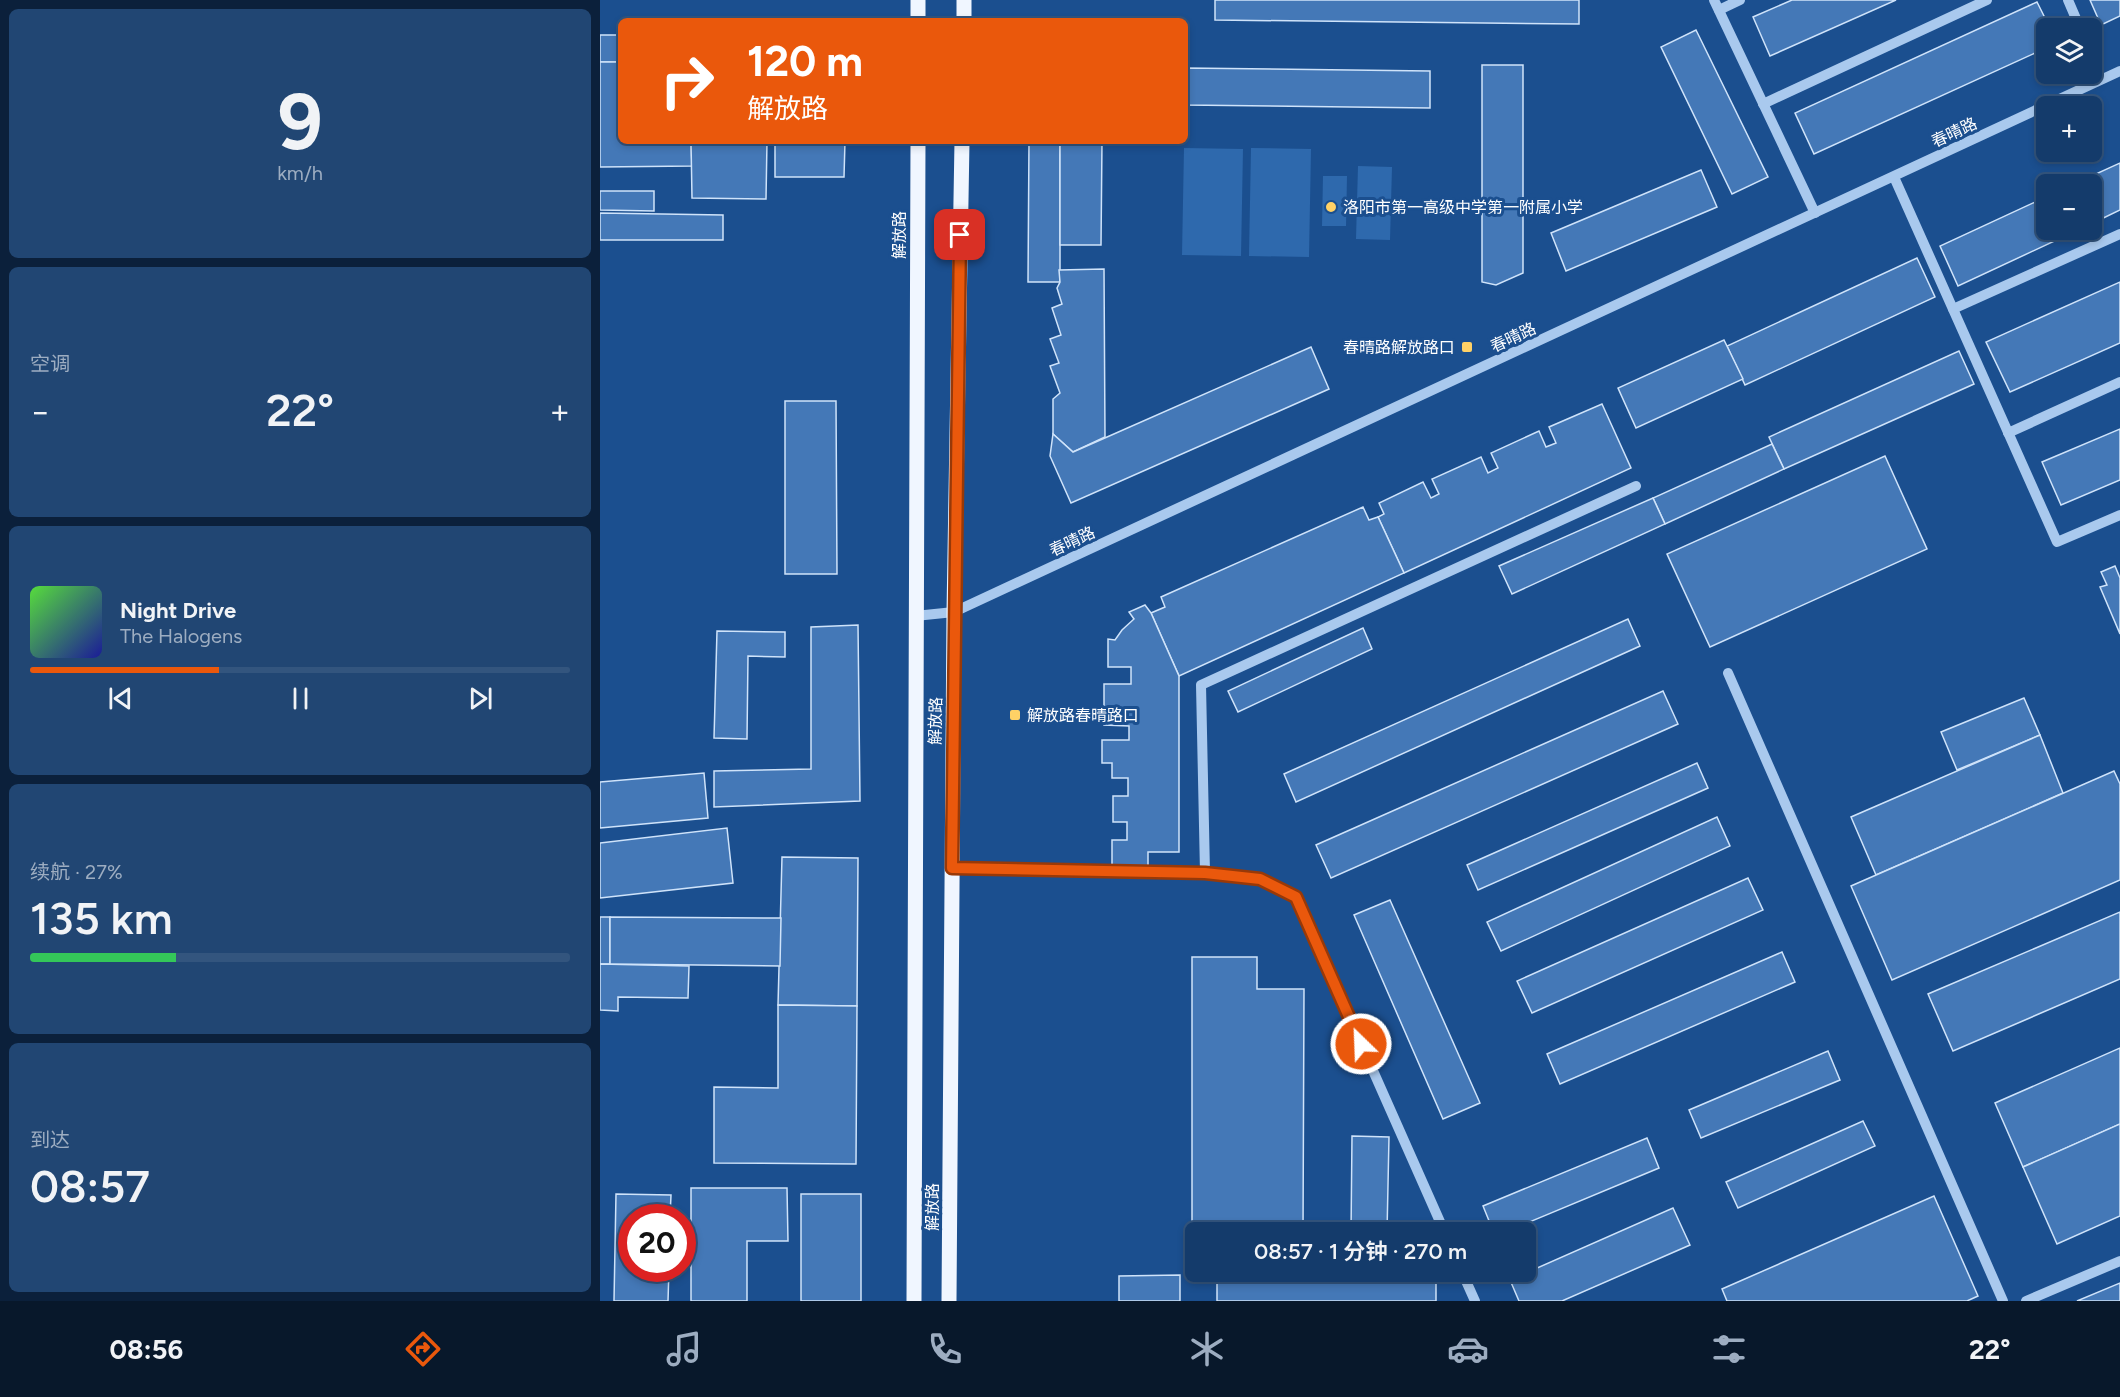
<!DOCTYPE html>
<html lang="zh">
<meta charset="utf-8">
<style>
body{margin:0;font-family:Figtree,"Noto Sans SC",sans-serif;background:#214673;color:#f1f3f6;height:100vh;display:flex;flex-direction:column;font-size:22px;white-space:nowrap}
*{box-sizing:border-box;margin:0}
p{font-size:20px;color:#9dadc1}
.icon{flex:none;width:33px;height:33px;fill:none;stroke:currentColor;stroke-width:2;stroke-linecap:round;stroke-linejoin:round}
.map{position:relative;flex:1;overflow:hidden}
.sheet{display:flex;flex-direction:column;gap:9px;padding:9px;background:#0b203b;width:600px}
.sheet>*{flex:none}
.guide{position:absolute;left:18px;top:18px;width:570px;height:126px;border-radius:9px;box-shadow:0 3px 9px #0003,0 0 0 2px #33557e;background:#ea580c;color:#fff;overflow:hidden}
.controls{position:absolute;left:1436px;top:18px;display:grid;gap:12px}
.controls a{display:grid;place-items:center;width:66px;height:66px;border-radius:9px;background:#143b6b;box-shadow:0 3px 9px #0003,0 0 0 2px #33557e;font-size:30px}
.speed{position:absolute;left:18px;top:1204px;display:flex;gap:12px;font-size:30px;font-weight:700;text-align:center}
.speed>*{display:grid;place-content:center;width:78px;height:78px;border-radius:50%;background:#143b6b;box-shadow:0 3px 9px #0003,0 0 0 2px #33557e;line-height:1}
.speed .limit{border:9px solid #d22;background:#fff;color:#111}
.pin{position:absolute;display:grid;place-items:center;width:51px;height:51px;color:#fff;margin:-26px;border-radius:12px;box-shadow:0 3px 9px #0006}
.me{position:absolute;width:66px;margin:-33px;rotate:336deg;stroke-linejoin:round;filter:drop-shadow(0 0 4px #0008)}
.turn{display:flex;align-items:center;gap:21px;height:126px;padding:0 30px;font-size:27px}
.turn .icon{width:78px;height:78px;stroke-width:2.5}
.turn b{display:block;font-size:42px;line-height:51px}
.big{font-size:45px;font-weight:600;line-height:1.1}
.sheet .widget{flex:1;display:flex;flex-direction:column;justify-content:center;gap:9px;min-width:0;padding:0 21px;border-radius:9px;background:#214673}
.sheet .dial{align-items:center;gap:0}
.dial b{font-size:78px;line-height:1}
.song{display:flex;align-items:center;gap:18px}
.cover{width:72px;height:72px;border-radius:9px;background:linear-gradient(135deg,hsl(110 70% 55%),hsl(240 70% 35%))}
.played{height:6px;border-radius:3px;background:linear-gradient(90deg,#ea580c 35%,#33557e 35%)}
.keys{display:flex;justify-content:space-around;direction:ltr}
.heat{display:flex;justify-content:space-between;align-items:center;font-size:33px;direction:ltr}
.charge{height:9px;border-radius:4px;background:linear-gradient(90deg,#34c759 27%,#33557e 0)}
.trip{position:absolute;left:585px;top:1222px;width:351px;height:60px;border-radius:9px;background:#143b6b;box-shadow:0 3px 9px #0003,0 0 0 2px #33557e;font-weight:600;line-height:60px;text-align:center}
.tabs{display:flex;height:96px;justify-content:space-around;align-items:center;background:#08182b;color:#9dadc1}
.tabs .icon{width:42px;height:42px}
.tabs .current{color:#ea580c}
.tabs b{font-size:27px;color:#f1f3f6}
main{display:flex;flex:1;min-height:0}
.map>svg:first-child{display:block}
.green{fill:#2e69ad}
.building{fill:#4478b7;stroke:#cfe3fa;stroke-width:1.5}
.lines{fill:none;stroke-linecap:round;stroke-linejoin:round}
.minor{stroke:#a9c9ee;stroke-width:10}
.major{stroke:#f0f6ff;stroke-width:15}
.route-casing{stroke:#983908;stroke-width:15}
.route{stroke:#ea580c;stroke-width:10}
.poi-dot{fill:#ffd166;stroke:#1b4f8f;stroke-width:2}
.labels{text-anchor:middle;stroke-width:6;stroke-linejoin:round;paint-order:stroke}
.street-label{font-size:16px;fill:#fff;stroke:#1b4f8f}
.poi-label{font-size:16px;fill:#fff;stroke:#1b4f8f;text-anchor:start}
</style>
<main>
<section class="sheet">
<div class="widget dial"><b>9</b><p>km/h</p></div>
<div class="widget"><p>空调</p>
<div class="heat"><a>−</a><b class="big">22°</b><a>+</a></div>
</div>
<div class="widget">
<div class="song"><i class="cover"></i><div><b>Night Drive</b><p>The Halogens</p></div></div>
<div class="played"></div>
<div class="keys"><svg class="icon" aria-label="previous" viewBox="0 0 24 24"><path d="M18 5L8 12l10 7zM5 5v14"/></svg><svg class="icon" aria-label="pause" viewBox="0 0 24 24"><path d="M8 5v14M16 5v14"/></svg><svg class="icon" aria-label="next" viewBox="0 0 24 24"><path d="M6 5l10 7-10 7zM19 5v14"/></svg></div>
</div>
<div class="widget"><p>续航 · 27%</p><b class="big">135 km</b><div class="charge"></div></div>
<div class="widget"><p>到达</p><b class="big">08:57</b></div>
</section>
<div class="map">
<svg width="1520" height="1301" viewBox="0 0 1520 1301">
<rect width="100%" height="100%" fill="#1b4f8f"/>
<!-- green -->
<g class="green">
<path d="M584 148 643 149 641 256 582 255Z"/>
<path d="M651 148 711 149 709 257 649 256Z"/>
<path d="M758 166 792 167 790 240 756 239Z"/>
<path d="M723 176H747L746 226H722Z"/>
</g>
<!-- building -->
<g class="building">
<path d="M615 0H979V24L615 20Z"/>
<path d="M1192 0H1296L1170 56 1153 17Z"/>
<path d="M1490 0H1520V16L1501 25Z"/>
<path d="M1437 2 1450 28H1446V48L1214 154 1195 113Z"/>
<path d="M1096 30 1168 177 1132 194 1061 47Z"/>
<rect x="0" y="35" width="21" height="27"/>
<path d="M0 62H21V141H91L92 166 0 167Z"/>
<path d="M882 65H923V273L896 285 882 282Z"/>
<path d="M585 68 830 71V108L585 105Z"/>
<path d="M91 141H167L166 199 92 198Z"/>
<path d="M175 141H245L244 177H175Z"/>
<path d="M429 141H460V282H428Z"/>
<path d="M460 141H502L501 245H460Z"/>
<path d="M1520 163V210L1491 224V184H1474Z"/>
<path d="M1101 170 1117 207 966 271 951 233Z"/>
<path d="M0 191H54V211L0 210Z"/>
<path d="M1446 197V230H1478L1358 286 1340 246Z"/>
<path d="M0 213 123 215V240H0Z"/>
<path d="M1317 258 1335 297 1145 385 1127 346Z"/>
<path d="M504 269 505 437 473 452 453 434V399L460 393 450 366 459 363 450 339 461 335 452 308 462 304 457 288 460 282 459 270Z"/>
<path d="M1520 282V343L1410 392 1386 342Z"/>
<path d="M1124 340 1143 379 1036 428 1018 388Z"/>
<path d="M711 347 729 389 471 503 450 456 453 434 473 452Z"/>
<path d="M1359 351 1374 384 1184 469 1169 437Z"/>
<path d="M185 401H236L237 574H185Z"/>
<path d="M1002 404 1031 468 804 573 778 517 784 514 779 503 823 482 831 498 839 494 832 479 881 457 888 473 898 468 891 453 939 431 946 447 956 443 949 427Z"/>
<path d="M1520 429V480L1461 505 1442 462Z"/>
<path d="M1172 444 1184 469 1065 524 1053 498Z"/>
<path d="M1285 456 1327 549 1110 647 1067 554Z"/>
<path d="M1053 498 1065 524 912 594 899 566Z"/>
<path d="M763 507 769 520 778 517 804 573 579 676 551 613 565 607 561 597Z"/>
<path d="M1515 566 1520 578V634L1500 587 1507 585 1501 572Z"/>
<path d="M545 605 551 613 579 676V852H548V866H512V840H527V822H513V796H528V778H512V763H502V740H529V726L504 725V684H531V667H508V639L515 640 522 630 534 619 529 612Z"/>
<path d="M1028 619 1040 646 696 802 684 774Z"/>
<path d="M258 625 260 801 114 807V771L211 769V627Z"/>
<path d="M763 628 772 649 638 712 628 691Z"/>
<path d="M117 631 185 632V657L148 656 147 739 114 738Z"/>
<path d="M1063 691 1078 724 731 878 716 845Z"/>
<path d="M1424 698 1440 735 1357 770 1341 732Z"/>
<path d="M1440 735 1463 793 1276 875 1251 817Z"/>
<path d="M1097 763 1108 788 878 890 867 865Z"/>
<path d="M1514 771 1520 784V880L1292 980 1251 886Z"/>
<path d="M104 773 108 818 0 828V782Z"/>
<path d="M1117 817 1130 846 901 951 887 922Z"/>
<path d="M127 828 133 883 0 898V843Z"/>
<path d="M182 857 258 858 257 1006 178 1005Z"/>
<path d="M1148 878 1163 910 932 1013 917 981Z"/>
<path d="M790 900 880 1103 843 1119 754 915Z"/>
<path d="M1520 912V979L1353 1051 1328 994Z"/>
<rect x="0" y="917" width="10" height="47"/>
<path d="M10 917 181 918 180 966 10 964Z"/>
<path d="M1182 952 1195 982 960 1084 947 1054Z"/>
<path d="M592 957H657V989H704L703 1233H596V1237H592Z"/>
<path d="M0 964 89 966 88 998 18 997V1011L0 1010Z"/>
<path d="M178 1005 257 1006 256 1164 114 1163V1087L178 1088Z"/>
<path d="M1520 1048V1124L1423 1167 1395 1103Z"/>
<path d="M1228 1051 1240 1080 1101 1138 1089 1110Z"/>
<path d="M1263 1121 1275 1146 1138 1208 1126 1182Z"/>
<path d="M1520 1124V1216L1457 1244 1423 1167Z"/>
<path d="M752 1136 789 1137 787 1233H751Z"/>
<path d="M1047 1138 1059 1168 903 1233H894L883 1206Z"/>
<path d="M91 1188H187L188 1241H147V1301H91Z"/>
<path d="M16 1194 71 1195 70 1218H32V1269H69L68 1301H14Z"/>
<rect x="201" y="1194" width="60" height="107"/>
<path d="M1334 1196 1378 1296 1367 1301H1127L1122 1289Z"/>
<path d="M1073 1208 1090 1245 962 1301H919L910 1280Z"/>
<path d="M580 1275V1301H519V1276Z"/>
<path d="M617 1279 836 1281V1301H617Z"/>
<path d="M1520 1283V1301H1477Z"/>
</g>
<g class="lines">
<!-- minor -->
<g class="minor">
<path d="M1114 0 1215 213"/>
<path d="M1468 0 1480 28"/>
<path d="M1119 10 1140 0"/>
<path d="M1163 104 1387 0"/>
<path d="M1294 177 1457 542 1520 515"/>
<path d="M1353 309 1520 234"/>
<path d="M1408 433 1520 382"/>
<path d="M315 616 354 612 1520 71"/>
<path d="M1128 673 1403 1301"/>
<path d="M352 868 605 873 601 685 1036 486"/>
<path d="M605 873 660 879 696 897 845 1233"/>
<path d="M862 1272 875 1301"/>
<path d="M1426 1301 1520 1261"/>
</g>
<!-- major -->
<g class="major">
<path d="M318 21V0"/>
<path d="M364 21V0"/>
<path d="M314 1301 318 141"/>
<path d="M349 1301 354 612 362 141"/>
</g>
</g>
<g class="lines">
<defs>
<path id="route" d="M360 235 352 868 605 873 660 879 696 897 761 1044"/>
</defs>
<!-- route casing -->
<use href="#route" class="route-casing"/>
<!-- route -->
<use href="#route" class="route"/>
</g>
<!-- markers -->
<g class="poi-dot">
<circle cx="731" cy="207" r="6"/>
<rect x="861" y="341" width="12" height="12" rx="3"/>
<rect x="409" y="709" width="12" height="12" rx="3"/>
</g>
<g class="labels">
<!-- street labels -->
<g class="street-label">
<text transform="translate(1354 132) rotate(-25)" y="6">春晴路</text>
<text transform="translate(299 235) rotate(-90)" y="6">解放路</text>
<text transform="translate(913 337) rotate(-25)" y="6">春晴路</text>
<text transform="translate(472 541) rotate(-25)" y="6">春晴路</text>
<text transform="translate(335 721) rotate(-89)" y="6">解放路</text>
<text transform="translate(332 1207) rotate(-90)" y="6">解放路</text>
</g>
<!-- poi labels -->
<g class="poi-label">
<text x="743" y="213">洛阳市第一高级中学第一附属小学</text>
<text x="855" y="353" text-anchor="end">春晴路解放路口</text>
<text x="427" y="721">解放路春晴路口</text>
</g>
</g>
</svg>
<div class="controls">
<a><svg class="icon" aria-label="layers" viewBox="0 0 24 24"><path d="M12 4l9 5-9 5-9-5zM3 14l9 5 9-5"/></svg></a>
<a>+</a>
<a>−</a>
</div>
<div class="speed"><div class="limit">20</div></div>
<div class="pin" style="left:360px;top:235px;background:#d93025"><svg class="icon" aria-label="arrive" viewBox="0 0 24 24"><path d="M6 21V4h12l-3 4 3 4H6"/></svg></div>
<svg class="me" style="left:761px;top:1044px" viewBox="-20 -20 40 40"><circle r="17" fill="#ea580c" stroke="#fff" stroke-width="3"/><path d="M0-11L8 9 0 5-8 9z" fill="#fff"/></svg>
<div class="trip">08:57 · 1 分钟 · 270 m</div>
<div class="guide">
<div class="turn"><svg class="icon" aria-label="right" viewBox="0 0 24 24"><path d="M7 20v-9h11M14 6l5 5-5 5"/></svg><div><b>120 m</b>解放路</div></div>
</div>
</div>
</main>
<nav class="tabs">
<b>08:56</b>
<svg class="icon current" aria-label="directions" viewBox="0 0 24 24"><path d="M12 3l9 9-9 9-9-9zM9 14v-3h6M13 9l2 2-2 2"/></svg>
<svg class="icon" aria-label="music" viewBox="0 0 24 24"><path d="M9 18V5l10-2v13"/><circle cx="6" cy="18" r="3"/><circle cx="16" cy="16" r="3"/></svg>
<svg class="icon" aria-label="phone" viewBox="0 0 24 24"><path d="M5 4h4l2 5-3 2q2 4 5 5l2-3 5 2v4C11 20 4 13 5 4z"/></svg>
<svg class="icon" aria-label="climate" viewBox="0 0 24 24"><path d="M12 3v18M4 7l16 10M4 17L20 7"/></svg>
<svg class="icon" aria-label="car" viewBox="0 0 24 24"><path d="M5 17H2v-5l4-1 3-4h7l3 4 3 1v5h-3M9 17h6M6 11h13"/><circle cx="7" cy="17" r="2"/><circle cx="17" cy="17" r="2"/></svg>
<svg class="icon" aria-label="filters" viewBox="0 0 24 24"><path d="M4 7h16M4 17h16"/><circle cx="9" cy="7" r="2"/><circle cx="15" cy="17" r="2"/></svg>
<b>22°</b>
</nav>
